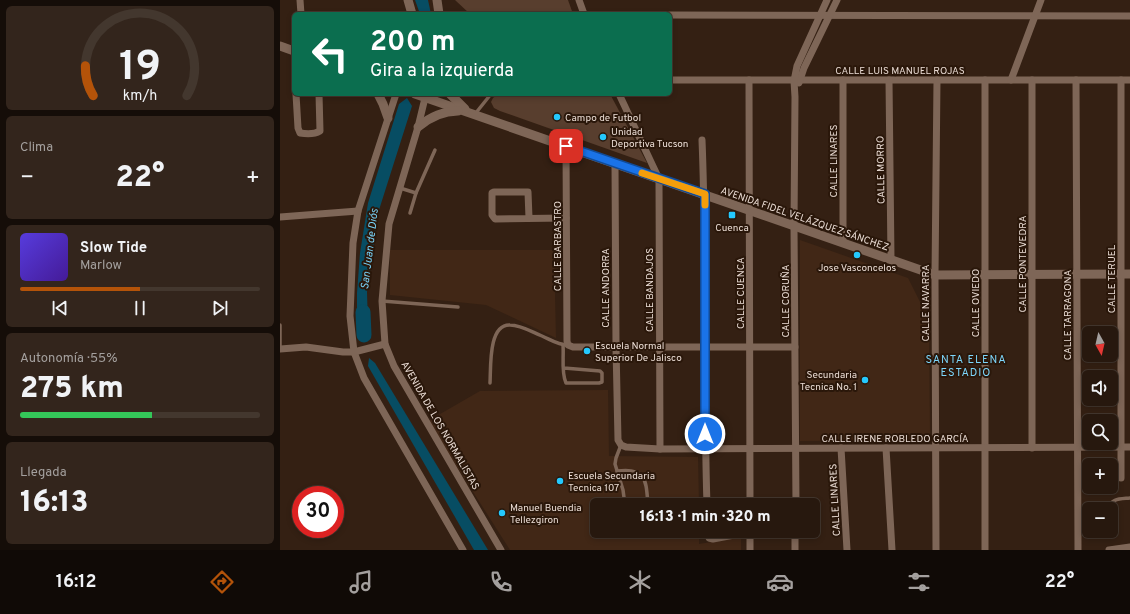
<!DOCTYPE html>
<html lang="es">
<meta charset="utf-8">
<style>
body{margin:0;font-family:Overpass,sans-serif;background:#33251c;color:#f1f3f6;height:100vh;display:flex;flex-direction:column;font-size:15px;white-space:nowrap}
*{box-sizing:border-box;margin:0}
p{font-size:13px;color:#a4a09e}
.icon{flex:none;width:22px;height:22px;fill:none;stroke:currentColor;stroke-width:2;stroke-linecap:round;stroke-linejoin:round}
.map{position:relative;flex:1;overflow:hidden}
.sheet{display:flex;flex-direction:column;gap:6px;padding:6px;background:#150d08;width:280px}
.sheet>*{flex:none}
.banner{position:absolute;left:12px;top:12px;width:380px;height:84px;border-radius:6px;box-shadow:0 2px 6px #0003,0 0 0 1px #43372e;background:#0b6e4f;color:#fff;overflow:hidden}
.needle{width:26px;rotate:172deg}
.tools{position:absolute;left:802px;top:326px;display:grid;gap:8px}
.tools a{display:grid;place-items:center;width:36px;height:36px;border-radius:6px;background:#27180e;box-shadow:0 2px 6px #0003,0 0 0 1px #43372e;font-size:20px}
.speed{position:absolute;left:12px;top:486px;display:flex;gap:8px;font-size:20px;font-weight:700;text-align:center}
.speed>*{display:grid;place-content:center;width:52px;height:52px;border-radius:50%;background:#27180e;box-shadow:0 2px 6px #0003,0 0 0 1px #43372e;line-height:1}
.speed .limit{border:6px solid #d22;background:#fff;color:#111}
.pin{position:absolute;display:grid;place-items:center;width:34px;height:34px;color:#fff;margin:-17px;border-radius:8px;box-shadow:0 2px 6px #0006}
.me{position:absolute;width:44px;margin:-22px;rotate:0deg;stroke-linejoin:round;filter:drop-shadow(0 0 3px #0008)}
.turn{display:flex;align-items:center;gap:14px;height:84px;padding:0 12px;font-size:18px}
.turn .icon{width:52px;height:52px;stroke-width:2.5}
.turn b{display:block;font-size:28px;line-height:34px}
.big{font-size:30px;font-weight:800;line-height:1.1}
.sheet .widget{flex:1;display:flex;flex-direction:column;justify-content:center;gap:6px;min-width:0;padding:0 14px;border-radius:6px;background:#33251c}
.sheet .dial{align-items:center;gap:0}
.dial svg{height:104px;overflow:visible;fill:none;stroke:#43372e;stroke-width:7;stroke-linecap:round;text-anchor:middle}
.dial text{fill:#f1f3f6;stroke:none}
.song{display:flex;align-items:center;gap:12px}
.cover{width:48px;height:48px;border-radius:6px;background:linear-gradient(135deg,hsl(250 70% 55%),hsl(260 70% 35%))}
.played{height:4px;border-radius:2px;background:linear-gradient(90deg,#b45309 50%,#43372e 50%)}
.keys{display:flex;justify-content:space-around;direction:ltr}
.heat{display:flex;justify-content:space-between;align-items:center;font-size:22px;direction:ltr}
.charge{height:6px;border-radius:3px;background:linear-gradient(90deg,#34c759 55%,#43372e 0)}
.trip{position:absolute;left:310px;top:498px;width:230px;height:40px;border-radius:6px;background:#27180e;box-shadow:0 2px 6px #0003,0 0 0 1px #43372e;font-weight:800;line-height:40px;text-align:center}
.menu{display:flex;height:64px;justify-content:space-around;align-items:center;background:#100a06;color:#a4a09e}
.menu .icon{width:28px;height:28px}
.menu .selected{color:#b45309}
.menu b{font-size:18px;color:#f1f3f6}
main{display:flex;flex:1;min-height:0}
.map>svg:first-child{display:block}
.built{fill:#412716}
.green{fill:#583e2e}
.water{fill:#074d63}
.lines{fill:none;stroke-linecap:round;stroke-linejoin:round}
.river{stroke:#074d63;stroke-width:15}
.lane{stroke:#7e6657;stroke-width:3.5}
.street{stroke:#7e6657;stroke-width:7}
.secondary{stroke:#7e6657;stroke-width:9}
.route-casing{stroke:#114b97;stroke-width:10}
.route{stroke:#1a73e8;stroke-width:7}
.slow{stroke:#f59e0b;stroke-width:7}
.poi-dot{fill:#24c9fe;stroke:#2a170a;stroke-width:1.5}
.labels{text-anchor:middle;stroke-width:4;stroke-linejoin:round;paint-order:stroke}
.street-label{font-size:10px;fill:#eadcd4;stroke:#2a170a}
.poi-label{font-size:10px;fill:#eadcd4;stroke:#2a170a;text-anchor:start}
.water-label{font-size:11px;font-style:italic;fill:#79d5fb;stroke:#2a170a}
.neighbourhood-label{font-size:11px;letter-spacing:1px;fill:#7dd6fb;stroke:#2a170a}
</style>
<main>
<section class="sheet">
<div class="widget dial"><svg viewBox="0 0 100 80">
<path d="M14 69A42 42 0 1 1 86 69"/>
<path d="M14 69A42 42 0 0 1 8 46" stroke="#b45309"/>
<text x="50" y="56" font-size="32" font-weight="700">19</text>
<text x="50" y="72" font-size="11">km/h</text>
</svg></div>
<div class="widget"><p>Clima</p>
<div class="heat"><a>−</a><b class="big">22°</b><a>+</a></div>
</div>
<div class="widget">
<div class="song"><i class="cover"></i><div><b>Slow Tide</b><p>Marlow</p></div></div>
<div class="played"></div>
<div class="keys"><svg class="icon" aria-label="previous" viewBox="0 0 24 24"><path d="M18 5L8 12l10 7zM5 5v14"/></svg><svg class="icon" aria-label="pause" viewBox="0 0 24 24"><path d="M8 5v14M16 5v14"/></svg><svg class="icon" aria-label="next" viewBox="0 0 24 24"><path d="M6 5l10 7-10 7zM19 5v14"/></svg></div>
</div>
<div class="widget"><p>Autonomía · 55%</p><b class="big">275 km</b><div class="charge"></div></div>
<div class="widget"><p>Llegada</p><b class="big">16:13</b></div>
</section>
<div class="map">
<svg width="850" height="550" viewBox="0 0 850 550">
<rect width="100%" height="100%" fill="#342013"/>
<!-- built -->
<g class="built">
<path d="M520 240 628 278 649 320 650 440 520 441Z"/>
<path d="M110 250H274L276 338 206 305 110 295Z"/>
<path d="M328 390 329 456 418 457 419 505H317V531H419V544L461 537V550H230L148 421 200 391Z"/>
</g>
<!-- green -->
<g class="green">
<path d="M175 0H288L293 14H190Z"/>
<path d="M218 94H330L367 163 220 111 214 108 211 102 213 98Z"/>
</g>
<!-- water -->
<g class="water">
<path d="M135 0H148L151 14H140Z"/>
<path d="M127 98 132 106 99 210 87 292 88 325 83 332 77 326V293L80 253 88 203 119 104Z"/>
<path d="M89 358 95 363 208 550H194L88 366Z"/>
</g>
<g class="lines">
<!-- river -->
<path class="river" d="M83 312 84 335"/>
<!-- lane -->
<g class="lane">
<path d="M195 114 211 94"/>
<path d="M120 188 136 193"/>
<path d="M130 213 136 193 155 150"/>
<path d="M102 301 178 307"/>
<path d="M0 325V349"/>
<path d="M283 345C284 357 281 372 286 383H319L322 382V373L320 371 284 368"/>
<path d="M210 383C211 368 208 324 230 325 241 325 252 332 262 336 271 340 278 345 288 345"/>
<path d="M341 445 336 458 335 464 343 490 345 505"/>
<path d="M337 471C367 467 366 481 368 505"/>
<path d="M829 509C830 498 841 499 850 498"/>
</g>
<!-- street -->
<g class="street">
<path d="M20 0 21 14"/>
<path d="M299 0 304 14"/>
<path d="M390 15 850 16"/>
<path d="M390 80H850"/>
<path d="M469 80 470 505"/>
<path d="M563 80V242"/>
<path d="M609 80 611 259"/>
<path d="M705 80V550"/>
<path d="M731 80 761 0"/>
<path d="M796 80 798 550"/>
<path d="M841 80V478"/>
<path d="M519 83 524 68 557 0"/>
<path d="M16 94 18 128 20 133C26 134 35 134 40 131L39 94"/>
<path d="M116 94 78 211 73 243 70 316 74 352 84 378 183 550"/>
<path d="M339 94 379 179 380 449"/>
<path d="M145 98 138 127 109 224 102 301 105 344 114 366 221 550"/>
<path d="M422 140C427 261 423 383 427 505"/>
<path d="M286 146 287 341 288 345 293 347H515"/>
<path d="M335 163 336 347 338 440 341 445 346 447 380 449 850 447"/>
<path d="M0 217 78 211"/>
<path d="M249 218 248 192H214L212 193V215L215 219 286 218"/>
<path d="M0 349 26 347 63 352H74L105 344"/>
<path d="M561 448 567 550"/>
<path d="M606 448 612 550"/>
<path d="M752 448V80"/>
<path d="M516 505 514 225 515 97 514 81 517 66 547 0"/>
<path d="M427 531 429 538 433 539 470 532"/>
<path d="M470 531V550"/>
<path d="M515 550V531"/>
<path d="M656 550 655 275 657 80"/>
<path d="M829 550 850 547"/>
</g>
<!-- secondary -->
<g class="secondary">
<path d="M128 0 132 14"/>
<path d="M157 0 159 14"/>
<path d="M0 46 14 51"/>
<path d="M98 94 103 104 108 118"/>
<path d="M135 94 655 275 850 274"/>
<path d="M170 94 185 109"/>
<path d="M138 127C150 117 162 111 178 111"/>
</g>
</g>
<g class="lines">
<defs>
<path id="route" d="M286 146 425 194V434"/>
</defs>
<!-- route casing -->
<use href="#route" class="route-casing"/>
<!-- route -->
<use href="#route" class="route"/>
<!-- slow -->
<path class="slow" d="M362 173 425 194V205"/>
</g>
<!-- markers -->
<g class="poi-dot">
<circle cx="277" cy="117" r="4"/>
<circle cx="323" cy="137" r="4"/>
<rect x="448" y="211" width="8" height="8" rx="2"/>
<circle cx="577" cy="255" r="4"/>
<circle cx="307" cy="351" r="4"/>
<circle cx="585" cy="380" r="4"/>
<circle cx="280" cy="481" r="4"/>
<circle cx="222" cy="513" r="4"/>
</g>
<g class="labels">
<!-- street labels -->
<g class="street-label">
<text x="620" y="74">CALLE LUIS MANUEL ROJAS</text>
<text transform="translate(553 161) rotate(-90)" y="4">CALLE LINARES</text>
<text transform="translate(600 170) rotate(-91)" y="4">CALLE MORRO</text>
<text transform="translate(525 218) rotate(19)" y="4">AVENIDA FIDEL VELÁZQUEZ SÁNCHEZ</text>
<text transform="translate(277 246) rotate(-90)" y="4">CALLE BARBASTRO</text>
<text transform="translate(742 264) rotate(-90)" y="4">CALLE PONTEVEDRA</text>
<text transform="translate(831 279) rotate(-90)" y="4">CALLE TERUEL</text>
<text transform="translate(325 288) rotate(-90)" y="4">CALLE ANDORRA</text>
<text transform="translate(369 290) rotate(-90)" y="4">CALLE BANDAJOS</text>
<text transform="translate(460 293) rotate(-90)" y="4">CALLE CUENCA</text>
<text transform="translate(505 301) rotate(-90)" y="4">CALLE CORUÑA</text>
<text transform="translate(645 303) rotate(-90)" y="4">CALLE NAVARRA</text>
<text transform="translate(695 303) rotate(-90)" y="4">CALLE OVIEDO</text>
<text transform="translate(787 315) rotate(-90)" y="4">CALLE TARRAGONA</text>
<text transform="translate(161 425) rotate(60)" y="4">AVENIDA DE LOS NORMALISTAS</text>
<text x="615" y="442">CALLE IRENE ROBLEDO GARCÍA</text>
<text transform="translate(554 500) rotate(-93)" y="4">CALLE LINARES</text>
</g>
<!-- poi labels -->
<g class="poi-label">
<text x="285" y="121">Campo de Futbol</text>
<text x="331" y="135">Unidad<tspan x="331" dy="12">Deportiva Tucson</tspan></text>
<text x="452" y="231" text-anchor="middle">Cuenca</text>
<text x="577" y="271" text-anchor="middle">Jose Vasconcelos</text>
<text x="315" y="349">Escuela Normal<tspan x="315" dy="12">Superior De Jalisco</tspan></text>
<text x="577" y="378" text-anchor="end">Secundaria<tspan x="577" dy="12">Tecnica No. 1</tspan></text>
<text x="288" y="479">Escuela Secundaria<tspan x="288" dy="12">Tecnica 107</tspan></text>
<text x="230" y="511">Manuel Buendia<tspan x="230" dy="12">Tellezgiron</tspan></text>
</g>
<!-- water labels -->
<g class="water-label">
<text transform="translate(89 249) rotate(-83)" y="4">San Juan de Diós</text>
</g>
<!-- neighbourhood labels -->
<g class="neighbourhood-label">
<text x="686" y="363">SANTA ELENA<tspan x="686" dy="13">ESTADIO</tspan></text>
</g>
</g>
</svg>
<div class="tools">
<a><svg class="needle" viewBox="-14 -14 28 28"><path d="M0-13l5 13h-10z" fill="#e53935"/><path d="M0 13l5-13h-10z" fill="#a4a09e"/></svg></a>
<a><svg class="icon" aria-label="sound" viewBox="0 0 24 24"><path d="M4 9h4l5-4v14l-5-4H4zM17 9q2 3 0 6"/></svg></a>
<a><svg class="icon" aria-label="search" viewBox="0 0 24 24"><circle cx="10" cy="10" r="6"/><path d="M15 15l6 6"/></svg></a>
<a>+</a>
<a>−</a>
</div>
<div class="speed"><div class="limit">30</div></div>
<div class="pin" style="left:286px;top:146px;background:#d93025"><svg class="icon" aria-label="arrive" viewBox="0 0 24 24"><path d="M6 21V4h12l-3 4 3 4H6"/></svg></div>
<svg class="me" style="left:425px;top:434px" viewBox="-20 -20 40 40"><circle r="17" fill="#1a73e8" stroke="#fff" stroke-width="3"/><path d="M0-11L8 9 0 5-8 9z" fill="#fff"/></svg>
<div class="trip">16:13 · 1 min · 320 m</div>
<div class="banner">
<div class="turn"><svg class="icon" aria-label="left" viewBox="0 0 24 24"><path d="M17 20v-9H6M10 6l-5 5 5 5"/></svg><div><b>200 m</b>Gira a la izquierda</div></div>
</div>
</div>
</main>
<nav class="menu">
<b>16:12</b>
<svg class="icon selected" aria-label="directions" viewBox="0 0 24 24"><path d="M12 3l9 9-9 9-9-9zM9 14v-3h6M13 9l2 2-2 2"/></svg>
<svg class="icon" aria-label="music" viewBox="0 0 24 24"><path d="M9 18V5l10-2v13"/><circle cx="6" cy="18" r="3"/><circle cx="16" cy="16" r="3"/></svg>
<svg class="icon" aria-label="phone" viewBox="0 0 24 24"><path d="M5 4h4l2 5-3 2q2 4 5 5l2-3 5 2v4C11 20 4 13 5 4z"/></svg>
<svg class="icon" aria-label="climate" viewBox="0 0 24 24"><path d="M12 3v18M4 7l16 10M4 17L20 7"/></svg>
<svg class="icon" aria-label="car" viewBox="0 0 24 24"><path d="M5 17H2v-5l4-1 3-4h7l3 4 3 1v5h-3M9 17h6M6 11h13"/><circle cx="7" cy="17" r="2"/><circle cx="17" cy="17" r="2"/></svg>
<svg class="icon" aria-label="filters" viewBox="0 0 24 24"><path d="M4 7h16M4 17h16"/><circle cx="9" cy="7" r="2"/><circle cx="15" cy="17" r="2"/></svg>
<b>22°</b>
</nav>
